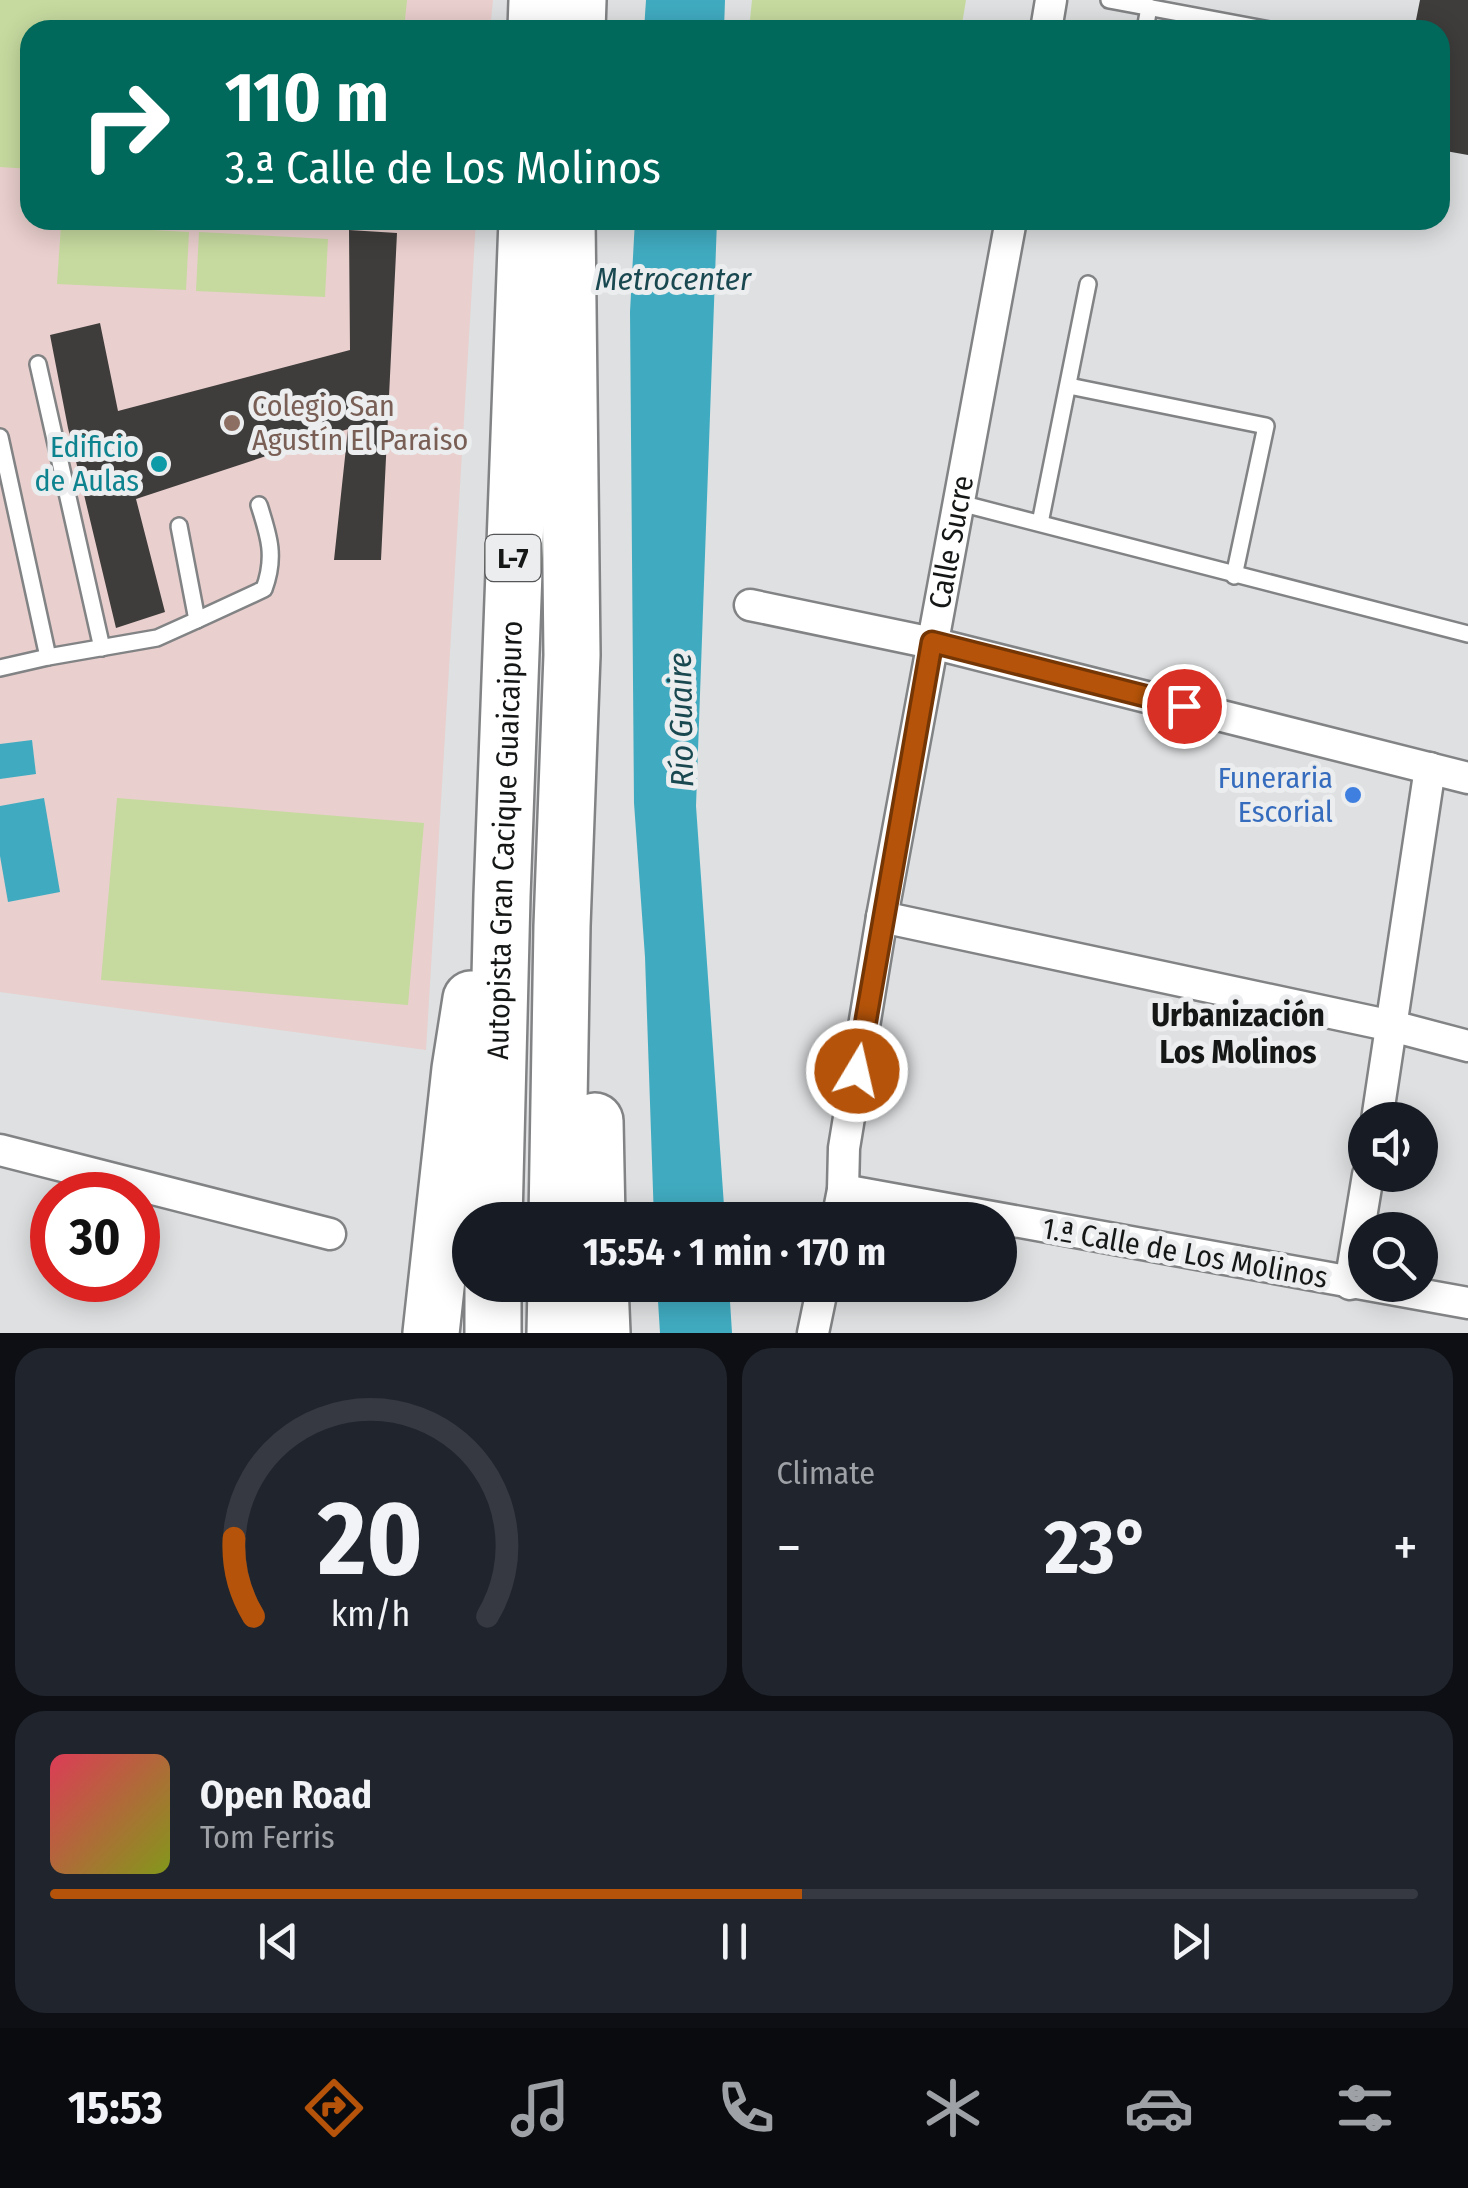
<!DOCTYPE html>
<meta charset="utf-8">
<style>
body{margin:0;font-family:"Fira Sans Condensed",sans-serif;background:#20242c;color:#f1f3f6;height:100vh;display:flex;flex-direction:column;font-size:38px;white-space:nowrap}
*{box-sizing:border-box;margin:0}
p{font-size:32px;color:#9ea1a6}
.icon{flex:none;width:55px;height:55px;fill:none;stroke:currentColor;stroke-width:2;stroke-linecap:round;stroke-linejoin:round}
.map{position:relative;height:1333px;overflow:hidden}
.side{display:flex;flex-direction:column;gap:15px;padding:15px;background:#0d0f14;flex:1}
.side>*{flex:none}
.hud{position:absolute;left:20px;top:20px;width:1430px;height:210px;border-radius:30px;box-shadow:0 5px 25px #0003;background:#00695c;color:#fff;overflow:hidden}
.controls{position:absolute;left:1348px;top:1102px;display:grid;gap:20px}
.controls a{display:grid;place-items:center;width:90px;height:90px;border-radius:50%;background:#171b24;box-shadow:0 5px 25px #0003;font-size:50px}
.speed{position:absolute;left:30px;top:1172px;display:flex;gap:20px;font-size:50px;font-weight:700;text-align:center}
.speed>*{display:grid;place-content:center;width:130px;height:130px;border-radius:50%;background:#171b24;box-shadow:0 5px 25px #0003;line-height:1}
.speed .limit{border:15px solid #d22;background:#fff;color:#111}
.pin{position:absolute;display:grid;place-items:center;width:85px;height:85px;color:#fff;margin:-42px;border:5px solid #fff;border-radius:50%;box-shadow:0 2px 10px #0007}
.me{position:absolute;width:110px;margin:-55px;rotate:9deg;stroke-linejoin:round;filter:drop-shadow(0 0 8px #0008)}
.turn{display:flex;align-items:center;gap:35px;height:210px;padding:0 40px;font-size:45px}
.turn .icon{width:130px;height:130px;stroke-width:2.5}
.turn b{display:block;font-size:70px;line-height:85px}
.big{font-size:75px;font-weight:700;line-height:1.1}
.side .widget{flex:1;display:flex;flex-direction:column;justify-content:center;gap:15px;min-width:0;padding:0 35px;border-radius:30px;background:#20242c}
.side .dial{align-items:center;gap:0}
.dial svg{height:260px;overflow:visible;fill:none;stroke:#363941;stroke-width:7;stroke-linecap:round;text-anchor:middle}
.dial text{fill:#f1f3f6;stroke:none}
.song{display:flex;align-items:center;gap:30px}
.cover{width:120px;height:120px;border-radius:15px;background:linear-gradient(135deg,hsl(350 70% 55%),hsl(70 70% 35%))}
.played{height:10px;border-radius:5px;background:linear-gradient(90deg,#b45309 55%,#363941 55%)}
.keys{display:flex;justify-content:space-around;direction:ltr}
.heat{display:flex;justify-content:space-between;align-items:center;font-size:55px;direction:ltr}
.side .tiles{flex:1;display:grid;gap:15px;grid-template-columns:1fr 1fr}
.widget:last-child{grid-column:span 2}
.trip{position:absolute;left:452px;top:1202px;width:565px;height:100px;border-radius:50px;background:#171b24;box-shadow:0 5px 25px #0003;font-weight:700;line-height:100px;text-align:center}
.tab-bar{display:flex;height:160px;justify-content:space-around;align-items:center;background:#090b0e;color:#9ea1a6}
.tab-bar .icon{width:70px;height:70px}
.tab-bar .on{color:#b45309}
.tab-bar b{font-size:45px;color:#f1f3f6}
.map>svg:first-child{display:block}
.education{fill:#e9cfcd}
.green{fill:#c6da9f}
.water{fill:#40abc0}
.building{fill:#3e3d3c}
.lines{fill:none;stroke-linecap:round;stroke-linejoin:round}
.service-casing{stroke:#818384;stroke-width:20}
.minor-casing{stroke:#818384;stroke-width:35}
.motorway-casing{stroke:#818384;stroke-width:60}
.service{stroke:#fff;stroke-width:15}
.minor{stroke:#fff;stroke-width:30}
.motorway{stroke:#fff;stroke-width:55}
.route-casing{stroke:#753606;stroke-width:25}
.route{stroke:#b45309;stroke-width:18}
.education-dot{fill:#8d6e63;stroke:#ebedee;stroke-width:4}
.culture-dot{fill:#0f9aa8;stroke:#ebedee;stroke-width:4}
.shop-dot{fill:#3f7fe0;stroke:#ebedee;stroke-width:4}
.labels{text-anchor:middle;stroke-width:10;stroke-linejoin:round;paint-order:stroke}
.shield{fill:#ebedee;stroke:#555657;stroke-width:2.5}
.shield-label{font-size:28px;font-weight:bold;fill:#151616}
.education-label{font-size:30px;fill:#785e54;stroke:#ebedee;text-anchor:start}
.culture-label{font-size:30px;fill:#0d838f;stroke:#ebedee;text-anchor:end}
.street-label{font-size:30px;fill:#151616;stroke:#ebedee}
.shop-label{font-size:30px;fill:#366cbe;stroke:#ebedee;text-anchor:end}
.water-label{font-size:32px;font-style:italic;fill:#194851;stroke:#ebedee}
.neighbourhood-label{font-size:32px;font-weight:bold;fill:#151616;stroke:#ebedee}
</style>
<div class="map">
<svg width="1468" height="1333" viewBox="0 0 1468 1333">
<rect width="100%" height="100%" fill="#dee0e1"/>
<!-- education -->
<path class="education" d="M0 0H493L490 30H30V220H476L426 1050 0 992Z"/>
<!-- green -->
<g class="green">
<path d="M0 0H407L404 30H30V169L0 167Z"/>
<path d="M752 0H966L961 30H749Z"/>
<path d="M61 225 189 232 186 290 57 284Z"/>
<path d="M199 232 328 239 325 297 196 291Z"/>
<path d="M117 798 424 823 408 1005 101 980Z"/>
</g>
<!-- water -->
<g class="water">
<path d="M646 0H725L724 30H644Z"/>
<path d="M635 220H717L696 806 725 1220H654L645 957 634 803 630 312Z"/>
<path d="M32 740 36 774 0 779V744Z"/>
<path d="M44 798 60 892 8 902 0 856V806Z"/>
<path d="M657 1285H729L732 1333H660Z"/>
</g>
<!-- building -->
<g class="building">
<path d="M1420 0H1468V155L1440 150V30H1414Z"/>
<path d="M349 230 397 233 381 560H334L348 429 136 499 165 612 116 628 68 428 50 335 100 323 118 411 350 350Z"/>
</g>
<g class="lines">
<defs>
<g id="service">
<path d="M1109 0 1270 30"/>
<path d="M1145 30 1149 7"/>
<path d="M38 364 102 648"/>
<path d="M1069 386 1266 426 1234 576"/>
<path d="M0 437 48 657 0 668"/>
<path d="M960 503 1468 634"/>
<path d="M1040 523 1088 284"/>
<path d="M197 620 264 589C276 557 269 536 259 505"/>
<path d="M48 657 157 638 197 620 179 526"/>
</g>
<g id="minor">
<path d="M1046 30 1051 0"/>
<path d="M750 605 932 643 1468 778"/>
<path d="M882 917 1392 1026 1468 1046"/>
<path d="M1377 1120 1430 768"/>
<path d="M0 1150 330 1234"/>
<path d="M843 1190 1468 1303"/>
<path id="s1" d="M837 1220 843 1190 844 1148 882 917 1011 220"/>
<path d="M1350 1284 1368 1175"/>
<path d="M813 1333 823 1285"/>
</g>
<g id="motorway">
<path d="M536 30 537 0"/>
<path d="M577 30 578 0"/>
<path d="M595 1121 597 1220"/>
<path id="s2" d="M494 1220 502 896 527 220"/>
<path d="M557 1220 562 926 572 655 567 220"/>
<path d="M600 1285 602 1333"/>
<path d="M431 1333 460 1069 471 999"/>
<path d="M493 1333V1285"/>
<path d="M555 1333 556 1285"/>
</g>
</defs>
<!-- service casing -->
<use href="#service" class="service-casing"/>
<!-- minor casing -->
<use href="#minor" class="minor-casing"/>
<!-- motorway casing -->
<use href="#motorway" class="motorway-casing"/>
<!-- service -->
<use href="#service" class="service"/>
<!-- minor -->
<use href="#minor" class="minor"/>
<!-- motorway -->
<use href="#motorway" class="motorway"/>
</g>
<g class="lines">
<defs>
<path id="route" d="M857 1071 932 642 1184 706"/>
</defs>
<!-- route casing -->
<use href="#route" class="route-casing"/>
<!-- route -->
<use href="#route" class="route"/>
</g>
<!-- markers -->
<circle class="education-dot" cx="232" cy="423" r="10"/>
<circle class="culture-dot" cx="159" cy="464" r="10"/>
<circle class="shop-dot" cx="1353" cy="795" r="10"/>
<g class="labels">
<!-- shield labels -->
<rect class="shield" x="485.5" y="535" width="55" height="46" rx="8"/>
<g class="shield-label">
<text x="513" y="568">L-7</text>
</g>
<!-- education labels -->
<g class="education-label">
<text x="252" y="416">Colegio San<tspan x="252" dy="34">Agustín El Paraiso</tspan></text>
</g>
<!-- culture labels -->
<g class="culture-label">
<text x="139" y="457">Edificio<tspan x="139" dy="34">de Aulas</tspan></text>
</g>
<!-- street labels -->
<g class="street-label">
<text dy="10" stroke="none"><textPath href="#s1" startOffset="688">Calle Sucre</textPath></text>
<text dy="10" stroke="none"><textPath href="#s2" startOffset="380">Autopista Gran Cacique Guaicaipuro</textPath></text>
<text transform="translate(1185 1253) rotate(10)" y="10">1.ª Calle de Los Molinos</text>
</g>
<!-- shop labels -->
<g class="shop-label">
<text x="1333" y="788">Funeraria<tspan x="1333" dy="34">Escorial</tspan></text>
</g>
<!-- water labels -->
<g class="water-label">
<text x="673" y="290">Metrocenter</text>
<text transform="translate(681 720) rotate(-91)" y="11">Río Guaire</text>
</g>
<!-- neighbourhood labels -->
<g class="neighbourhood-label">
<text x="1238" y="1026">Urbanización<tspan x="1238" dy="37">Los Molinos</tspan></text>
</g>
</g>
</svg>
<div class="controls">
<a><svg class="icon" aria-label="sound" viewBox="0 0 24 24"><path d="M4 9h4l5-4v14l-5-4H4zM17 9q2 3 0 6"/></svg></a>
<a><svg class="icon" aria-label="search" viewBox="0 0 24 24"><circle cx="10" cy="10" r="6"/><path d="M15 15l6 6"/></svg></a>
</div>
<div class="speed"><div class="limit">30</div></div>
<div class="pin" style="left:1184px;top:706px;background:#d93025"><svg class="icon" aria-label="arrive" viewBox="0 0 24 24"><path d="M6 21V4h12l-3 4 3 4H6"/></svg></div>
<svg class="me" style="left:857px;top:1071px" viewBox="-20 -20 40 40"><circle r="17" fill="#b45309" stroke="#fff" stroke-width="3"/><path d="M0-11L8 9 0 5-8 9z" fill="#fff"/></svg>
<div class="trip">15:54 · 1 min · 170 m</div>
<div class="hud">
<div class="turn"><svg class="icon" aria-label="right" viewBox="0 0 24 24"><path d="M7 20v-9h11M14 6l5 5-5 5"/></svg><div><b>110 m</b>3.ª Calle de Los Molinos</div></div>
</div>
</div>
<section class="side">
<div class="tiles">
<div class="widget dial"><svg viewBox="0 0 100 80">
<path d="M14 69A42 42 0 1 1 86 69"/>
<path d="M14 69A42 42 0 0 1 8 45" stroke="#b45309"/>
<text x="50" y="56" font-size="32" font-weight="700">20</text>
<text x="50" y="72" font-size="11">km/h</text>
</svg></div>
<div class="widget"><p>Climate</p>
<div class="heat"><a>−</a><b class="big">23°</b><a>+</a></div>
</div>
<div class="widget">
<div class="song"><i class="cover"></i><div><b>Open Road</b><p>Tom Ferris</p></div></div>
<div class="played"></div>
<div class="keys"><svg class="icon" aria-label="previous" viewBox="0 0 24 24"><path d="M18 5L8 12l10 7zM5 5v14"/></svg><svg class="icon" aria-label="pause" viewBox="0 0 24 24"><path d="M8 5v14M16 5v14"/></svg><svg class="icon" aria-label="next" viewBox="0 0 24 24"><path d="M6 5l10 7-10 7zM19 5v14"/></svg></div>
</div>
</div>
</section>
<nav class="tab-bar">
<b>15:53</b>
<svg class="icon on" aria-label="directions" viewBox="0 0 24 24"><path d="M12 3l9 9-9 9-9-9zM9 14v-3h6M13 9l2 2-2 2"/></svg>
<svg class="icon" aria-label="music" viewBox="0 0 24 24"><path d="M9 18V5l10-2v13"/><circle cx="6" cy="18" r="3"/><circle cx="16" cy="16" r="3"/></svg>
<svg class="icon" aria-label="phone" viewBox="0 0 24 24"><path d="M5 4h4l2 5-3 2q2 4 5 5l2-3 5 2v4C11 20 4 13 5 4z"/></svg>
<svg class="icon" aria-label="climate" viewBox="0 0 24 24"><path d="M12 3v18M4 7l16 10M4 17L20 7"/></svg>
<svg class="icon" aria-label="car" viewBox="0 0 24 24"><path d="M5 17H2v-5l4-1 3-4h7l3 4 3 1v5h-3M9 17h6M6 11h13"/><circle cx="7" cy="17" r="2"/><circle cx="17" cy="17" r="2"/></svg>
<svg class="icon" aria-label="filters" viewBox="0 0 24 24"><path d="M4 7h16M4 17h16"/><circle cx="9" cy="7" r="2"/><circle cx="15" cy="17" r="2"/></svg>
</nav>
